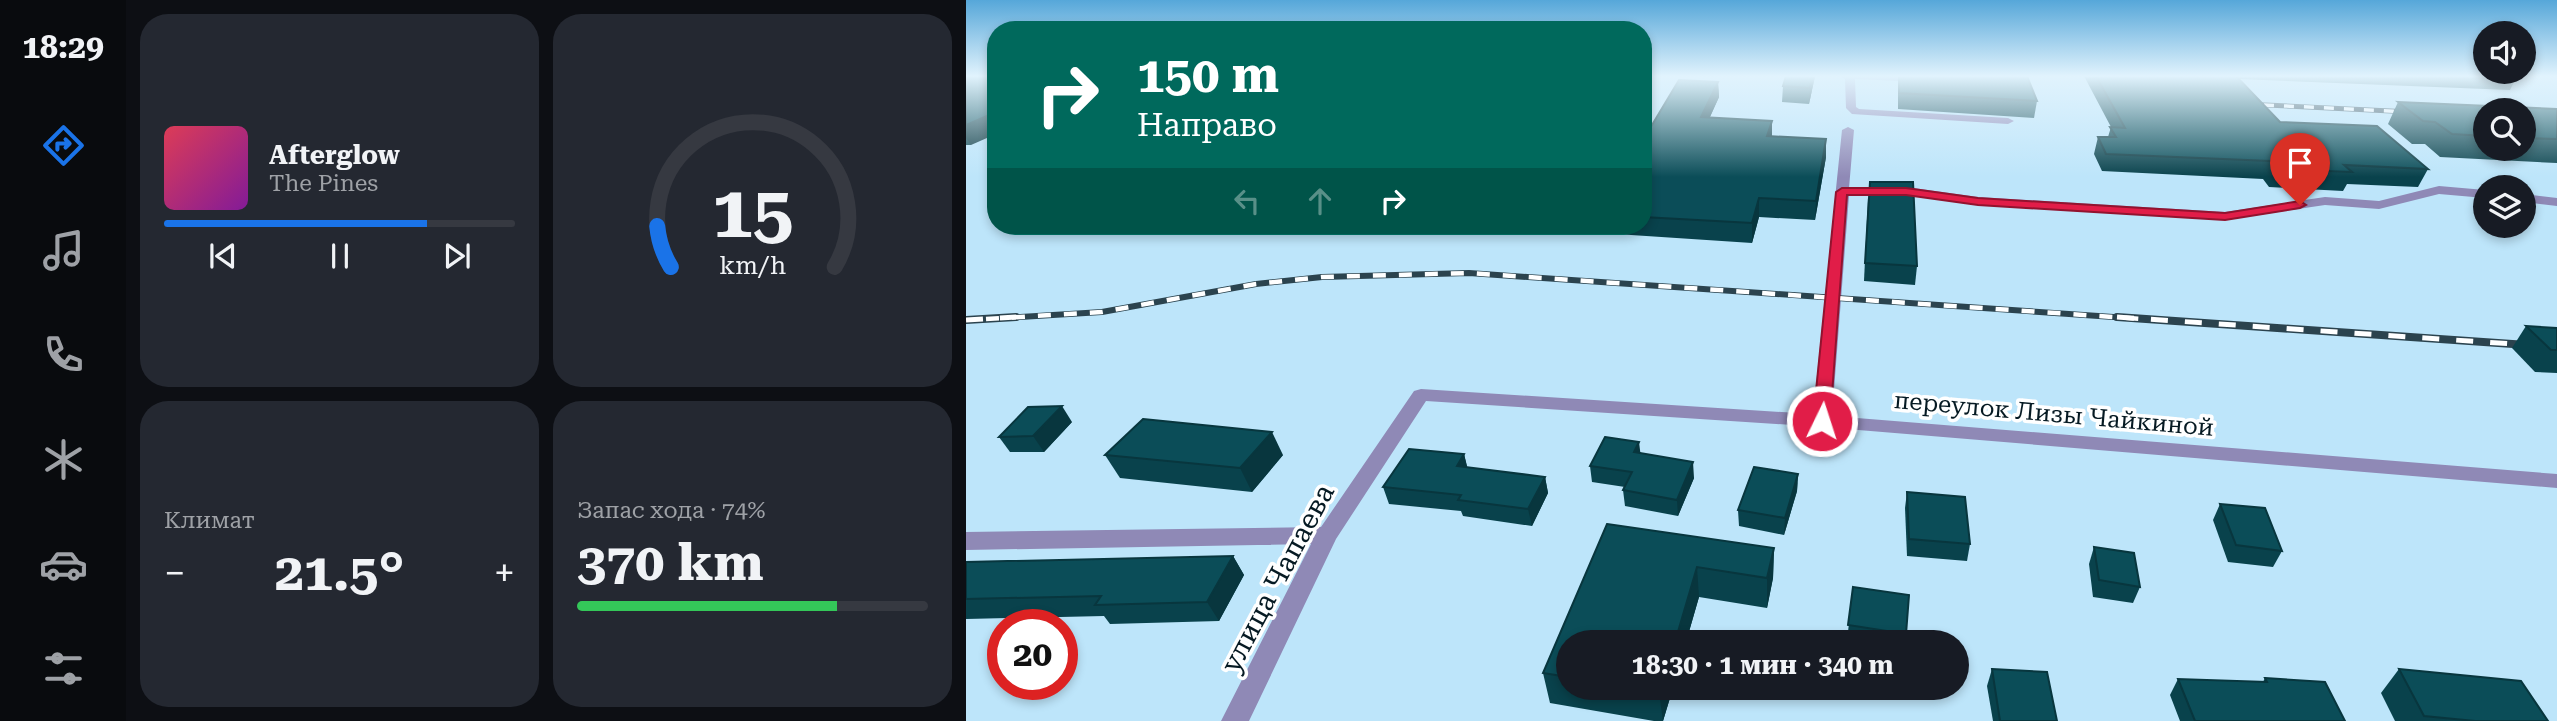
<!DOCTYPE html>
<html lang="ru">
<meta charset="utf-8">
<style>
body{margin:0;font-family:"Roboto Serif",serif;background:#242831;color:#f1f3f6;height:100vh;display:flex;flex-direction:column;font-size:26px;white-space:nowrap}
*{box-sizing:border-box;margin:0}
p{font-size:23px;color:#9ea1a6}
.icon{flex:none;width:38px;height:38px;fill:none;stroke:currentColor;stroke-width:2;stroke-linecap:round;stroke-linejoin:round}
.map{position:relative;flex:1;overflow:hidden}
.side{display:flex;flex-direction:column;gap:14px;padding:14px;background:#0d0f14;width:840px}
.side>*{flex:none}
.top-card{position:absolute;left:21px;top:21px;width:665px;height:214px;border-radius:28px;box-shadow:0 4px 10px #0003;background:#00695c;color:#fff;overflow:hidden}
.tools{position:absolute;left:1507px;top:21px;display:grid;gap:14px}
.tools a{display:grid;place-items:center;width:63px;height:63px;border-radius:50%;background:#171b24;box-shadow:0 4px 10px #0003;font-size:35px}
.speed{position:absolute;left:21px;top:609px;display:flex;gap:14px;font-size:35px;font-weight:700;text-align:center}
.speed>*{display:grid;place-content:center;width:91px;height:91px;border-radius:50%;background:#171b24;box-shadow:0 4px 10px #0003;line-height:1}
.speed .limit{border:10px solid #d22;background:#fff;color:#111}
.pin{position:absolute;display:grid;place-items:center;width:60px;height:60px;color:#fff;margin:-72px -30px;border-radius:50% 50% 50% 0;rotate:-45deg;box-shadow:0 0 7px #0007}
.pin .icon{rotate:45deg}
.me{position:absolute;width:77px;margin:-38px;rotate:4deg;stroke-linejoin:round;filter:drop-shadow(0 0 5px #0008)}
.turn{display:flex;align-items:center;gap:24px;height:147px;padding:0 35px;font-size:32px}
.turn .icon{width:91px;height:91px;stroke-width:2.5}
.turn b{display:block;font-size:49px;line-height:60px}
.lanes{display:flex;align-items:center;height:66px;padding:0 35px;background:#0003;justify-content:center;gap:35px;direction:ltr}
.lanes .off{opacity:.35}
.big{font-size:52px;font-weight:700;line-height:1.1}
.side .card{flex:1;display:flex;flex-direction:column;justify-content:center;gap:10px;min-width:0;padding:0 24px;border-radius:28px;background:#242831}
.side .dial{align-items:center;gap:0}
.dial svg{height:182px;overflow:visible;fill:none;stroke:#363941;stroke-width:7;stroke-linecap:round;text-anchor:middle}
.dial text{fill:#f1f3f6;stroke:none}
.song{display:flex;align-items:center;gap:21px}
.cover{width:84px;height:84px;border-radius:10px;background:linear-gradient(135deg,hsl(350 70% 55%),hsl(290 70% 35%))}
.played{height:7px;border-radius:4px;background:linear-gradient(90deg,#1a73e8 75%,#363941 75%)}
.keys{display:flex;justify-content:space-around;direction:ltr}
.heat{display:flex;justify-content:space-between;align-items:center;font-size:38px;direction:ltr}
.charge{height:10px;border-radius:5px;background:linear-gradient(90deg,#34c759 74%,#363941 0)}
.side .tiles{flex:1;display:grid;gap:14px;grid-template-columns:repeat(2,1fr)}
.trip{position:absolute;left:590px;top:630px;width:413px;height:70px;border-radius:35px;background:#171b24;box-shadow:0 4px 10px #0003;font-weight:700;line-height:70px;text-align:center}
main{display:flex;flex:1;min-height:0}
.tab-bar{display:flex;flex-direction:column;width:126px;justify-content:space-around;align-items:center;background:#090b0e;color:#9ea1a6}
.tab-bar .icon{width:49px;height:49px}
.tab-bar .on{color:#1a73e8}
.tab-bar b{font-size:32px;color:#f1f3f6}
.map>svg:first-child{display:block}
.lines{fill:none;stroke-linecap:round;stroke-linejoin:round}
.minor{fill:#8f89b6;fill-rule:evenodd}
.rail-far2-casing{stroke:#2b434e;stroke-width:5}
.rail-far1-casing{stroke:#2b434e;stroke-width:6}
.rail-casing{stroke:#2b434e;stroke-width:8}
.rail-far2{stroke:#fff;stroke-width:3.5;stroke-dasharray:10;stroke-linecap:butt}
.rail-far1{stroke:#fff;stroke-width:4.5;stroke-dasharray:13;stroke-linecap:butt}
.rail{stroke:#fff;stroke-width:5;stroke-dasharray:17;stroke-linecap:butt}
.wall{fill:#09424c;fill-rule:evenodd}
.shaded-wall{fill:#08363e}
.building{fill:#0b4d58;stroke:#08363e;stroke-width:2}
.route{fill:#e11d48;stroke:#92132f;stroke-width:2}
.labels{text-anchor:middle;stroke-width:7;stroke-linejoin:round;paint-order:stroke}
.street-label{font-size:24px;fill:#061a23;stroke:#fff}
.near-street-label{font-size:28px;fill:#061a23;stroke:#fff}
</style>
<main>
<nav class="tab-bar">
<b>18:29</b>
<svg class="icon on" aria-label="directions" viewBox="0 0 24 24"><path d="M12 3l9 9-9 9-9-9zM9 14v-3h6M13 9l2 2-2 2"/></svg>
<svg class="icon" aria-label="music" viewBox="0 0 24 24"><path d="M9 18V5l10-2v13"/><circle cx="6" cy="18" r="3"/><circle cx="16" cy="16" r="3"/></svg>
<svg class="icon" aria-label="phone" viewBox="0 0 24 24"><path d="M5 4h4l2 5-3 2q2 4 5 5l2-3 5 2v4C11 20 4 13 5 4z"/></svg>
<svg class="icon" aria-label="climate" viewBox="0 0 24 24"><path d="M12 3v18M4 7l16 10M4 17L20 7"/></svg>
<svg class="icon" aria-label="car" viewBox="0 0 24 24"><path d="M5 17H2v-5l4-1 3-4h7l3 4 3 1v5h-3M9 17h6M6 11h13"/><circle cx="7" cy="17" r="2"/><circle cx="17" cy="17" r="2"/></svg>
<svg class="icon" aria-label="filters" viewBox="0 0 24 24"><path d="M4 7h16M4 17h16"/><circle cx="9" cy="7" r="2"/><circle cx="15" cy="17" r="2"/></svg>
</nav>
<section class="side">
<div class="tiles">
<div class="card">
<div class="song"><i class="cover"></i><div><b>Afterglow</b><p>The Pines</p></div></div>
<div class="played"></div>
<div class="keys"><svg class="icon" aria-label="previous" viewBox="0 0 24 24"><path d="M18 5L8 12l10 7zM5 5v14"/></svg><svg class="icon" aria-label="pause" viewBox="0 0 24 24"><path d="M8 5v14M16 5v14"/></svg><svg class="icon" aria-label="next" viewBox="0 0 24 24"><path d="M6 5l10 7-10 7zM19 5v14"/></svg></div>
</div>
<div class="card dial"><svg viewBox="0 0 100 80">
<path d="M14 69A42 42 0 1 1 86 69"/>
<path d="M14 69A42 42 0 0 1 8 51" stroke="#1a73e8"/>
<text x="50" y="56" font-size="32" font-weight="700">15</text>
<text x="50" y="72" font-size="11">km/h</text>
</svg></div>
<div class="card"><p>Климат</p>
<div class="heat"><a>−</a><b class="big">21.5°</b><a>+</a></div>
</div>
<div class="card"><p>Запас хода · 74%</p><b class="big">370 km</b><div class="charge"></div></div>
</div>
</section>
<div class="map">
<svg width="1591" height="721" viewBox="0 0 1591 721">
<rect width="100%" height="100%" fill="#bde5fa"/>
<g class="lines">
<!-- minor -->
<g class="minor">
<path d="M874 76H948L961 79 956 82 889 79 890 107 893 109 1042 118 1048 121 1042 124 886 114 880 108 879 79Z"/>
<path d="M882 127 888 130 883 188 940 187 1012 197 1259 212 1359 197 1413 201 1473 186 1519 190V198L1473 194 1413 209 1359 205 1259 220 1012 205 940 195 883 196 866 416 1591 474V488L856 427 460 401 370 539 283 721H255L345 544 0 550V532L355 527 448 391 455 389 847 414 876 130Z"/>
<path d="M1558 194 1591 198V206L1558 202Z"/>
</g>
<defs>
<path id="rail-far2" d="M1278 104 1446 112"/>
<path id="rail-far1" d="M20 319 136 312 290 284 356 277 503 273 1177 319"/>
<g id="rail">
<path d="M1151 317 1591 347"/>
<path d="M0 320 50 317"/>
</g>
</defs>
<!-- rail-far2 casing -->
<use href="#rail-far2" class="rail-far2-casing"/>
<!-- rail-far1 casing -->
<use href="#rail-far1" class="rail-far1-casing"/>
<!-- rail casing -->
<use href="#rail" class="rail-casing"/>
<!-- rail-far2 -->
<use href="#rail-far2" class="rail-far2"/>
<!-- rail-far1 -->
<use href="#rail-far1" class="rail-far1"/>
<!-- rail -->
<use href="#rail" class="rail"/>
</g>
<!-- wall -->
<g class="wall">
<path d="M0 76 5 145H0Z"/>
<path d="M820 76H849L843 104 816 102 817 86Z"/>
<path d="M932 76H1061L1071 101 1068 118 932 109Z"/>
<path d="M1118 76H1551L1544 90 1273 79 1314 122 1462 169 1452 187 1381 184 1377 191 1303 187 1297 179 1136 171 1128 154 1132 137H1142L1145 127Z"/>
<path d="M752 82 753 97 744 117 806 136 860 157 849 220 793 217 786 243 650 234 649 226H677V135H680Z"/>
<path d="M1432 102 1591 109V163L1474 157 1459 144H1446L1422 124ZM1519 110H1558V149H1519Z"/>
<path d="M902 198 951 266 949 285 898 281Z"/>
<path d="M1560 326 1591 328V373L1569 372 1546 348Z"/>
<path d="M106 422 78 452H44L33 437Z"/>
<path d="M674 453 728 478 712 516 659 506 657 490 659 487 626 482 624 466Z"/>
<path d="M498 454 501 467 579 477 582 493 566 526 497 516 495 511 423 504 417 487Z"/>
<path d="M139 455H317L286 492 154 478Z"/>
<path d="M832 474 831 491 818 535 773 526 772 510Z"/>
<path d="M941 492 1004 544 1001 561 941 556 939 508Z"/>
<path d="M1254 504 1316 551 1307 567 1262 562 1247 520Z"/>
<path d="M641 524 808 548 807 578 801 608 733 597 720 642H602V688H707L697 721H688L584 703 577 673Z"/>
<path d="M1128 547 1174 587 1167 603 1127 597 1123 564Z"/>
<path d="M267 556 278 575 253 621 144 624 138 616 0 619V562Z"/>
<path d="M887 587 940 634 939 642H888L881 641Z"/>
<path d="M1026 669 1091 721H1027L1021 686Z"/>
<path d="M1433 669 1582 721H1429L1415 693Z"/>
<path d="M1299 678 1379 721H1214L1204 695 1212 679 1297 682Z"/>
</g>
<!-- shaded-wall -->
<g class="shaded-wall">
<path d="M846 76H849L843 104 844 88Z"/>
<path d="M752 82 753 97 736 134 735 117Z"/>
<path d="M30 112V134L5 145 0 138V125Z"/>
<path d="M806 121V138L801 136Z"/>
<path d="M860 139V157L849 220 850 201Z"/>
<path d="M793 198V217L786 243V223Z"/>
<path d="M96 406 106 422 78 452 67 436Z"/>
<path d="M306 432 317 455 286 492 274 468Z"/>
<path d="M673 442 675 458 668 452Z"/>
<path d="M498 454 502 470 491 466Z"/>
<path d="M727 462 728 478 712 516 711 500Z"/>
<path d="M832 474 831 491 818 535 819 518Z"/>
<path d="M579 477 582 493 566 526 562 509Z"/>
<path d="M808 548 807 578 801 608V578Z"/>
<path d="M267 556 278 575 253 621 241 602Z"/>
<path d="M731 567 733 597 720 642H709Z"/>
<path d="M695 688H707L697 721 693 693Z"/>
</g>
<!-- building -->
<g class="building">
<path d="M0 76H30V112L0 125Z"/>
<path d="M820 76H846L844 88 817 86Z"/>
<path d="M933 76H1061L1071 101 933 93Z"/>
<path d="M1130 76H1270L1314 122 1411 126 1462 169 1378 165 1386 172 1310 169 1304 161 1140 154 1132 137H1150L1144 127 1159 128Z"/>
<path d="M713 80 752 82 735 117 806 121 801 136 860 139 850 201 793 198 786 223 677 217V135H680Z"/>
<path d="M1432 102 1591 109V139L1558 138V110H1519V136L1486 134 1469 122 1457 121Z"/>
<path d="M904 182H947L951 266 899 263Z"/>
<path d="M1560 326 1591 328V350H1585Z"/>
<path d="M96 406 67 436 33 437 62 407Z"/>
<path d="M177 419 306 432 274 468 139 455Z"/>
<path d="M639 437 673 442 668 452 727 462 711 500 657 490 666 472 624 466Z"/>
<path d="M443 449 498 454 491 466 579 477 562 509 492 500 495 495 417 487Z"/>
<path d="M788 467 832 474 819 518 772 510Z"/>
<path d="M941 492 999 497 1004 544 943 539Z"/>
<path d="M1254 504 1299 508 1316 551 1270 545Z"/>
<path d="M641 524 808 548 801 578 731 567 709 642H602V677L577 673Z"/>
<path d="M1128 547 1168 553 1174 587 1133 580Z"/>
<path d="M267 556 241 602 129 605 135 596 0 599V562Z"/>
<path d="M887 587 943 595 940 634 882 625Z"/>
<path d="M1026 669 1081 672 1091 721H1034Z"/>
<path d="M1433 669 1555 681 1582 721H1509L1458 716Z"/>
<path d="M1299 678 1359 682 1379 721H1229L1212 679 1301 682Z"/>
<path d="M662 688H695L693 693Z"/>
</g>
<!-- sky -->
<linearGradient id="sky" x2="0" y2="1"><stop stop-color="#56a7d9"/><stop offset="0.43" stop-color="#e1f3fd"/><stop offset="1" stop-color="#e1f3fd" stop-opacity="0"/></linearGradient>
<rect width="1591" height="177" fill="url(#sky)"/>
<!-- route -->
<path class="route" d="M940 188 1012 198 1259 213 1334 201 1340 205 1334 208 1259 220 1012 205 940 195H881L864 421 862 425H850L847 421 870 192 876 188Z"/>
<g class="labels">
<!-- street labels -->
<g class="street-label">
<text transform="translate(1088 414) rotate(5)" y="8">переулок Лизы Чайкиной</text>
</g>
<!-- near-street labels -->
<g class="near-street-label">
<text transform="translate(311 578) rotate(-62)" y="10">улица Чапаева</text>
</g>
</g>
</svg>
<div class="tools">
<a><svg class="icon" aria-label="sound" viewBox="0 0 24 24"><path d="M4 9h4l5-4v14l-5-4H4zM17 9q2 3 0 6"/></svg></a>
<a><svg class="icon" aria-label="search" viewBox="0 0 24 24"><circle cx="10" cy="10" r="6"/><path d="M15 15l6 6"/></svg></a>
<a><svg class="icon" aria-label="layers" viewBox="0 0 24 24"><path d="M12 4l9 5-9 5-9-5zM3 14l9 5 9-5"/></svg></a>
</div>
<div class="speed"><div class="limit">20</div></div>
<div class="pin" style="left:1334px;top:205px;background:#d93025"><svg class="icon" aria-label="arrive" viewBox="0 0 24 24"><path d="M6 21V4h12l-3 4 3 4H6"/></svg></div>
<svg class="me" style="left:856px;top:421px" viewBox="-20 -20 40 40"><circle r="17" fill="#e11d48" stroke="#fff" stroke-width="3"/><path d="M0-11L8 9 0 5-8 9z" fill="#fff"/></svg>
<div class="trip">18:30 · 1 мин · 340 m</div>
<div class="top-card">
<div class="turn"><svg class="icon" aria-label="right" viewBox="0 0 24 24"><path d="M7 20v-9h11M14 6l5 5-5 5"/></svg><div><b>150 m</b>Направо</div></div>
<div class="lanes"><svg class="icon off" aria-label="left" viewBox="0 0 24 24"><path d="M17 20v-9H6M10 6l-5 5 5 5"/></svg><svg class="icon off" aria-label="ahead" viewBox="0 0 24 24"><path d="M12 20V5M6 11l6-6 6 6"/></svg><svg class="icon" aria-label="right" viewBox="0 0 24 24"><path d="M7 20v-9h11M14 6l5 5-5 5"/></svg></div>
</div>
</div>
</main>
